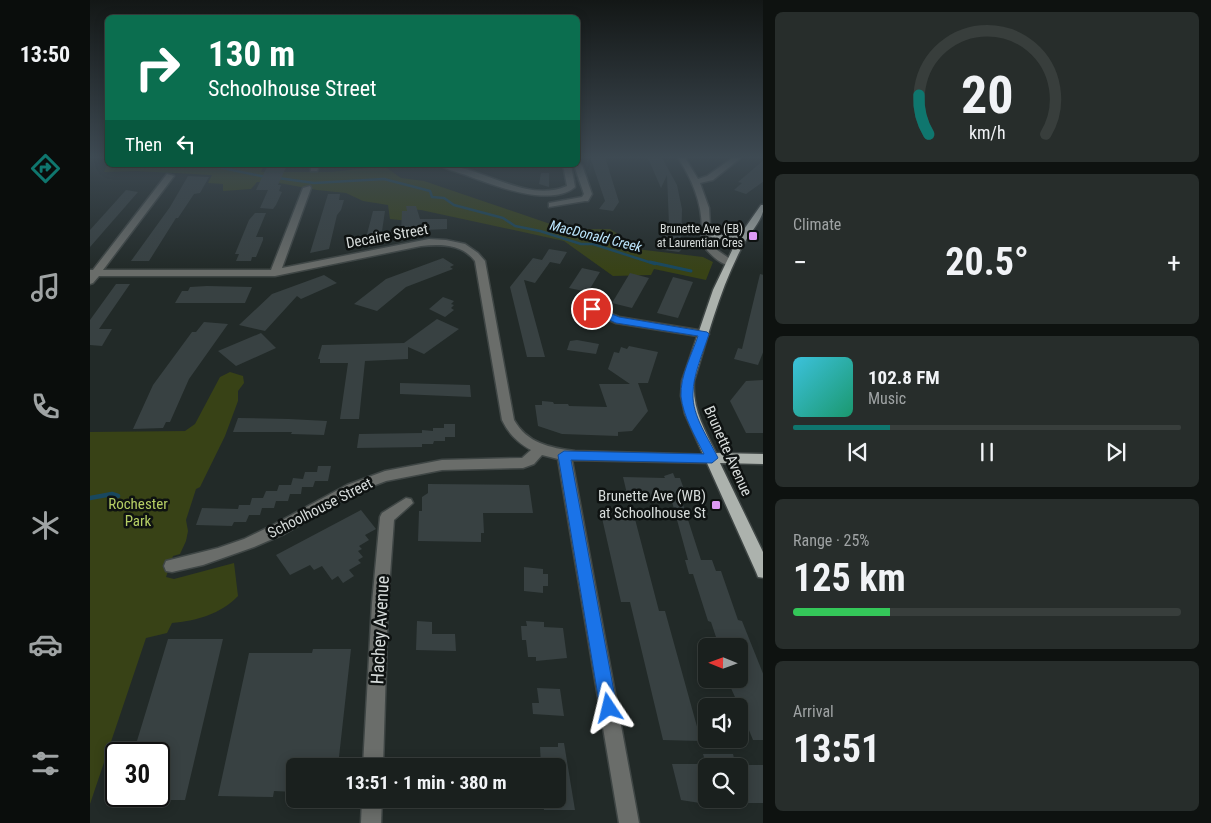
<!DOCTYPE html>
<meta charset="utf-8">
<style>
body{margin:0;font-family:"Roboto Condensed",sans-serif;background:#272d2b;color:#f1f3f6;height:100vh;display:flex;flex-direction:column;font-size:19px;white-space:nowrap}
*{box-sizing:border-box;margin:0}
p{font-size:16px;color:#9fa3a4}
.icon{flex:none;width:28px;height:28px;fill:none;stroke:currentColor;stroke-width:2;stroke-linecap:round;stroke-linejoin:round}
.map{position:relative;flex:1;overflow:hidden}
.side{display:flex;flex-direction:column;gap:12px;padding:12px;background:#0e1210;width:448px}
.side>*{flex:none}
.guide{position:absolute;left:15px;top:15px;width:475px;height:152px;border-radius:8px;box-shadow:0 2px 12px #0003,0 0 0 1px #383e3c;background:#0b6e4f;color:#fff;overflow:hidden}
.needle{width:32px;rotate:271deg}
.buttons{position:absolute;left:608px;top:638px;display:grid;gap:10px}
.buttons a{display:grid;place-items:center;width:50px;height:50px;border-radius:8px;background:#1a201e;box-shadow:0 2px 12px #0003,0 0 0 1px #383e3c;font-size:25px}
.speed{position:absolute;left:15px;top:742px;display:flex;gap:10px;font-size:25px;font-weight:700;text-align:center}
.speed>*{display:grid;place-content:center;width:65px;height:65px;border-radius:50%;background:#1a201e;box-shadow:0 2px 12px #0003,0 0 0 1px #383e3c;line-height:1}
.speed .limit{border:2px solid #111;border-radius:8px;background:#fff;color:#111}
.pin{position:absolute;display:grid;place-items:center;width:42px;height:42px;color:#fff;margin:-21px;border:2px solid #fff;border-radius:50%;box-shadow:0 1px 5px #0007}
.me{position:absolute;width:55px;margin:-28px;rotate:350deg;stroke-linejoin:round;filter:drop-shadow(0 0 4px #0008)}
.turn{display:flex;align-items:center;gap:18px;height:105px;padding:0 20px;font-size:22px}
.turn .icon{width:65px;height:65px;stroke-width:2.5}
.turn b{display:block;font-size:35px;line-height:42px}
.then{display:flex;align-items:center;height:48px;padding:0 20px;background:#0003;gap:10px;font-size:19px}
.big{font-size:38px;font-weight:700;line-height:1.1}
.side .widget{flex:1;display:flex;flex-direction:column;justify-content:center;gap:8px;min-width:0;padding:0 18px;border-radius:8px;background:#272d2b}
.side .dial{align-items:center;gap:0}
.dial svg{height:130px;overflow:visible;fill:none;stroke:#383e3c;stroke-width:7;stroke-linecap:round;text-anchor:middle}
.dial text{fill:#f1f3f6;stroke:none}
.song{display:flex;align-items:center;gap:15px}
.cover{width:60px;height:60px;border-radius:8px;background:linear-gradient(135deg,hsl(190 70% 55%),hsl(160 70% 35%))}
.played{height:5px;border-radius:2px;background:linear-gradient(90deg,#0f766e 25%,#383e3c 25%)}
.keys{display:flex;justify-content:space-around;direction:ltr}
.heat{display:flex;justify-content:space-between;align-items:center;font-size:28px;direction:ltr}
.charge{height:8px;border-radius:4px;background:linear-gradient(90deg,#34c759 25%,#383e3c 0)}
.trip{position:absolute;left:196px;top:758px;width:280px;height:50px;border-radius:8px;background:#1a201e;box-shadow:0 2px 12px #0003,0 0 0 1px #383e3c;font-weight:700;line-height:50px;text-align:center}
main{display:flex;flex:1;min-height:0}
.menu{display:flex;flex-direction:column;width:90px;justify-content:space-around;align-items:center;background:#0a0d0c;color:#9fa3a4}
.menu .icon{width:35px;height:35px}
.menu .selected{color:#0f766e}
.menu b{font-size:22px;color:#f1f3f6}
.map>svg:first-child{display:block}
.green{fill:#384216}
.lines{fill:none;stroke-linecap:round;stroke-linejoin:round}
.stream-far2{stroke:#19485f;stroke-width:2.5}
.stream-far1{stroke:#19485f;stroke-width:3}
.stream{stroke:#19485f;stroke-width:4.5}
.building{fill:#384142}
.minor-casing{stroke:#3f4645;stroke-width:3}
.major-casing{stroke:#3f4645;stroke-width:3}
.minor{fill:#6a6d6a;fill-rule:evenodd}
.major{fill:#acb2ad;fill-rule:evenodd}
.route{fill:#1a73e8;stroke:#114b97}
.poi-dot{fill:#dd99f4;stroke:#0e1211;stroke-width:2}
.labels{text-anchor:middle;stroke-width:5;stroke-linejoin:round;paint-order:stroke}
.far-poi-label{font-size:12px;fill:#d7dcdb;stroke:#0e1211;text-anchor:end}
.far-water-label{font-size:14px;font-style:italic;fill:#bde7ff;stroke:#0e1211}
.street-label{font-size:15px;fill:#d7dcdb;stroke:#0e1211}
.poi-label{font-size:15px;fill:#d7dcdb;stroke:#0e1211;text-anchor:end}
.park-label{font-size:15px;fill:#b5ce64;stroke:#0e1211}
.near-street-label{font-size:18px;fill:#d7dcdb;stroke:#0e1211}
</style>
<main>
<nav class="menu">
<b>13:50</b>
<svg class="icon selected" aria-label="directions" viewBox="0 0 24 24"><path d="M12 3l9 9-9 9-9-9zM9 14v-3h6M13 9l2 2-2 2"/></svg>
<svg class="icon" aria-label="music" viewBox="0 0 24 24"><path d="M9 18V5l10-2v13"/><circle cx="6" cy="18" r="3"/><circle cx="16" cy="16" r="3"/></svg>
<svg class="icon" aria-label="phone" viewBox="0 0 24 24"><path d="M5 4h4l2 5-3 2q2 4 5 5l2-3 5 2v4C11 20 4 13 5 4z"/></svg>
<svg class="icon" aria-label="climate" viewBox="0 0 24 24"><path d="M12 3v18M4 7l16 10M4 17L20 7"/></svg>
<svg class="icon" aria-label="car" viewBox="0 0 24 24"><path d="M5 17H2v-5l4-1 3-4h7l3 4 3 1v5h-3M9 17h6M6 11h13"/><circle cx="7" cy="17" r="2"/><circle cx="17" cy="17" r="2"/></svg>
<svg class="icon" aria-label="filters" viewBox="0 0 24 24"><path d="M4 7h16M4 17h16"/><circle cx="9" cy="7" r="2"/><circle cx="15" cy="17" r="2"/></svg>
</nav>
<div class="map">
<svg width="674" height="823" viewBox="0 0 674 823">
<rect width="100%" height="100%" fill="#222a28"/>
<!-- green -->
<g class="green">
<path d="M17 164 174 165 171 172H242L294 166 311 178 334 181 475 229H520L528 234 520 240 537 245 538 248 613 257 623 262 616 280 564 269 561 275 523 276 474 241 331 210 319 209V221L300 219 298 205 273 201 256 193 227 190 184 182H167L161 189 133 191V184L118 183 122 175 46 171 14 172Z"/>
<path d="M140 372 153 376 154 383 148 391V401L135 436 110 487 106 489 96 520 98 531 96 541 90 554 83 556 76 577 84 579 144 563 148 596C131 614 106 621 82 623L77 633 56 638 0 804V432L95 431 105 424 130 377Z"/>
</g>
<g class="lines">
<!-- stream-far2 -->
<g class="stream-far2">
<path d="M118 165 176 177"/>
<path d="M188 178 224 183 294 179 340 191 342 197 354 198 364 205 413 218 425 226 450 231 491 244H503L565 264"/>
</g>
<!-- stream-far1 -->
<path class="stream-far1" d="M560 262 601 271"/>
<!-- stream -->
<path class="stream" d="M0 498 22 494 28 496"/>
</g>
<!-- building -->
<g class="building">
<path d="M557 156H571L587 185 592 209 591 250 589 252 566 249 579 225 577 175 571 188Z"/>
<path d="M500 157H515L529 202 523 211 509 209 515 201Z"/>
<path d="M674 160V181L656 194 644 190 652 183 648 182Z"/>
<path d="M178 165H197L188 185H191L189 191 192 192 186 205 183 209 170 208 178 190H166Z"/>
<path d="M451 173H459V187L449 184Z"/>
<path d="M98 176 119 177 110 193 104 194 88 218H86L59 261H41L80 207Z"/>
<path d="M36 190 48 192 0 247V230Z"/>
<path d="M238 194H250L249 200H254L251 210 247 215 239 249 220 253Z"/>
<path d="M316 206H326L330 219H357V229L311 231 312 211H317Z"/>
<path d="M283 211H295L291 238H276Z"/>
<path d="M165 213H176L166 237H173V240L166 257H162L161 261H146L149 254H145L159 220Z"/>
<path d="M459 249 477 252 470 264 460 262 445 283 434 280 455 357H437L420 287 443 258 452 260Z"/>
<path d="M353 258 364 265 360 267 363 269 316 287 287 311 264 304 296 279Z"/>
<path d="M492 268 510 272 498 292 479 288Z"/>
<path d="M540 273 559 278 542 308 522 303Z"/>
<path d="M670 274 674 275V350L668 365 644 359 648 348 652 349Z"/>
<path d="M234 275 247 283 211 299 207 296 175 331 149 325 182 294Z"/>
<path d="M583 277 603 282 588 318 567 313Z"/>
<path d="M26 284H40L9 329H22L12 346 0 345V320Z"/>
<path d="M100 287 117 286 162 287 155 303H85L92 291H98Z"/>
<path d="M353 297 364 301 361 304 364 305 361 308 364 310 355 317 339 309Z"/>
<path d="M347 319 369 329 334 354 318 347V359L275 361 269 419H250L258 363H230V359H228L232 345 314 343Z"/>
<path d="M114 322 138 324 99 379 80 422H76L73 428 43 429 63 385 102 332H106Z"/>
<path d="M171 333 186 348 146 366 128 351Z"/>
<path d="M487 340 509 344 506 354 477 350 480 341Z"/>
<path d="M539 346 568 352 558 383H548L558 411 542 431 528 432V436L472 434 448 426 445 405H452V401L463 402 464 404H478L479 406 517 407 509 384H540L518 369 524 352 529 353 531 347 537 349Z"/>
<path d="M674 380V433H656L640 401 656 381Z"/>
<path d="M310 383 380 385 381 397 310 394Z"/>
<path d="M148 418 199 419 237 421 234 435 201 434 202 432H143Z"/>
<path d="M354 424H365V437H355V441H344L343 444H332V447L267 448 269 434 332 433V430L343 431V428H354Z"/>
<path d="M228 466H241L238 481H225L223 487H212L211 494H200L198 501H186L184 508H172L170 515H159L156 522H144L142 526 106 525 112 508 148 509 149 505H160L162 498H173L176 491H187L189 485H201L203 478 213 479 215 472H227Z"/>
<path d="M583 473 585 478H590L597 498H591L611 560H622L626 571H631L648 620 652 621 674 676V740H663L656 723H652L649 706 640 686H644L642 679H649V646H629L621 622 618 621 603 574H599L595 560H598L581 498H538L533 477 575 478 574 476Z"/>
<path d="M338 484 439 485 443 513H393L394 533H391V542L328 541 329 511H332V497L338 493Z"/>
<path d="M271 510 286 529 275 535 279 540 269 546 272 549 268 551 273 557 268 560 271 563 259 570 264 576 253 583 248 576 242 580 232 566 224 570 220 565 200 575 186 555Z"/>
<path d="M512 518 545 519 569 611H575L611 741 573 740 540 602H531Z"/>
<path d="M434 567 453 569V574H458V586H453V593L434 591Z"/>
<path d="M327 621 342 622V634H365L366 651 326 650Z"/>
<path d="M436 621 454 622V627L473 628 477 658 446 661V657H438L436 640H432L431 626H437Z"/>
<path d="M78 639H133L95 800H69V754H43Z"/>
<path d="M223 649H261L248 766H205V792L184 791 183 797 128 796 159 653H222Z"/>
<path d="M447 688 470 689 474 716 443 714 442 703H449Z"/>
<path d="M468 743H474L485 810H454L453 799H468V766H451L450 747H468Z"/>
<path d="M613 754H643L646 766 616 765V804L591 800 582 764H616Z"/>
<rect x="649" y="765" width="25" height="38"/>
</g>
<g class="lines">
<defs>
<g id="minor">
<path d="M587 156H594L608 179 617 176 645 156H653L623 180 610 183 619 208 621 243 627 250 643 261V265C631 267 618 252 611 243 615 210 605 184 587 156Z"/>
<path d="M488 163 492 165 502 194 498 201H495L459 207V203L492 197 494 194 484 165H488Z"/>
<path d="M221 165H229L227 171H221Z"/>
<path d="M350 165C392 165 435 204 477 186L473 165H481L485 187C461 208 402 185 376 175 367 172 357 170 350 165Z"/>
<path d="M77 174 84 176 13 270H181L213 188 220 186 221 188 192 268 339 239 356 240 375 244 388 253 395 261 424 420C437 443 460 448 485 451L627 455 629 458 627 461 622 463 482 460 549 823H529L468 459 452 455 444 464 433 468 352 470 296 481 267 492 194 534 164 547 113 565 82 572 76 571 74 566 76 561 128 548 154 539 183 525 257 485 295 471 352 460 432 458 441 450C427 442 419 434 412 420L385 261C372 244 351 244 331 246L185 276H9L3 283 0 284V270H3Z"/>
<path d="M502 306 529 317 614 331 619 334 614 337 526 323 498 311 497 309Z"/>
<path d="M316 498 321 499 323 503 304 520 298 603 293 766H273L282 603 290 517 292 513Z"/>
<path d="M272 799H292L291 823H271Z"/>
</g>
<path id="major" d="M671 205H674C674 219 660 232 653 245 630 288 618 336 604 381 602 408 614 429 626 453L674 454V464L630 463 674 554V578L668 577 666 572 595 414 591 396 592 381 623 290 647 240 636 242 613 234 617 231 636 236 650 235Z"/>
</defs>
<!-- minor casing -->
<use href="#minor" class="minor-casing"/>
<!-- major casing -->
<use href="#major" class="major-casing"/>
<!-- minor -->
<use href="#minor" class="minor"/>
<!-- major -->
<use href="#major" class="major"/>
</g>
<!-- sky -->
<linearGradient id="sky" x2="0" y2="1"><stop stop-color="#131716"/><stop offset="0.58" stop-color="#3e4a53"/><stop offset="1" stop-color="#3e4a53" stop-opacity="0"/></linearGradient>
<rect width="674" height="271" fill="url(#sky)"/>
<!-- route -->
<path class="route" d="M502 306 529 317 617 332 619 334C613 353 603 374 603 394 602 416 619 439 628 458L622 463 481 460 527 708 525 714 519 716 513 714 510 708 468 455 474 451 614 454C605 436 593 416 591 396 590 376 602 354 608 336L526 323 499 311V307Z"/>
<!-- markers -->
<g class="poi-dot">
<rect x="658" y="231" width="10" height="10" rx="2.5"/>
<rect x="621" y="500" width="10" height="10" rx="2.5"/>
</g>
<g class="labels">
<!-- far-poi labels -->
<g class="far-poi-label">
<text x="653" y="233">Brunette Ave (EB)<tspan x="653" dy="14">at Laurentian Cres</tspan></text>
</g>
<!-- far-water labels -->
<g class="far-water-label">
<text transform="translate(506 236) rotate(14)" y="5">MacDonald Creek</text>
</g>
<!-- street labels -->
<g class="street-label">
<text transform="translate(297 236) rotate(-10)" y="5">Decaire Street</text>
<text transform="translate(638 451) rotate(66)" y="5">Brunette Avenue</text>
<text transform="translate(230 508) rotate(-27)" y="5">Schoolhouse Street</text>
</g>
<!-- poi labels -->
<g class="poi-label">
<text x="616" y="501">Brunette Ave (WB)<tspan x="616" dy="17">at Schoolhouse St</tspan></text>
</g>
<!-- park labels -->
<g class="park-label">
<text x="48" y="509">Rochester<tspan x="48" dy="17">Park</tspan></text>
</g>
<!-- near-street labels -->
<g class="near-street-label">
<text transform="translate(290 630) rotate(-87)" y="6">Hachey Avenue</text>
</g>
</g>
</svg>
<div class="buttons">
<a><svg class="needle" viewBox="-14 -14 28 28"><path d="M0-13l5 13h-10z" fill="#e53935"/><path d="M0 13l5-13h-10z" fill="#9fa3a4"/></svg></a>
<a><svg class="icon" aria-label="sound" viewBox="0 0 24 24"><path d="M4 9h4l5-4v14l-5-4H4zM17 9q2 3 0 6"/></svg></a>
<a><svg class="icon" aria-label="search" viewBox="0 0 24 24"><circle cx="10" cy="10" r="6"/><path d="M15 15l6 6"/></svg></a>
</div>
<div class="speed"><div class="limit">30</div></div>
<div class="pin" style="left:502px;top:309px;background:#d93025"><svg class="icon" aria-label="arrive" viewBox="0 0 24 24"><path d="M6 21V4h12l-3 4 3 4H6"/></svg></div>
<svg class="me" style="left:519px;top:708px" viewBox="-20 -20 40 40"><path d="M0-17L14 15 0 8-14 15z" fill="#1a73e8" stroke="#fff" stroke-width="4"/></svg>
<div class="trip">13:51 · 1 min · 380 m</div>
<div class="guide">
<div class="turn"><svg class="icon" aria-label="right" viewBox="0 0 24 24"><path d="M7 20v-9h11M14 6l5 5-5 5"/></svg><div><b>130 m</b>Schoolhouse Street</div></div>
<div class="then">Then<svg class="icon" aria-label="left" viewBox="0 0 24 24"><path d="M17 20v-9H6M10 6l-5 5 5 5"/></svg></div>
</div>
</div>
<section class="side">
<div class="widget dial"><svg viewBox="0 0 100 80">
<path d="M14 69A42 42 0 1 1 86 69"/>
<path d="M14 69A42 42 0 0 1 8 45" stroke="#0f766e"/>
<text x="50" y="56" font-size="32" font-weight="700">20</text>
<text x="50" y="72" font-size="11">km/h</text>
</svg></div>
<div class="widget"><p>Climate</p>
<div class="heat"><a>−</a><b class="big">20.5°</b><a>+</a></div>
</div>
<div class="widget">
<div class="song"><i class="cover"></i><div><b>102.8 FM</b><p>Music</p></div></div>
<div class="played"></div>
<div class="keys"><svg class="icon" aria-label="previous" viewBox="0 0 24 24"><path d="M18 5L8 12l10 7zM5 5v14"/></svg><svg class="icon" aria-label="pause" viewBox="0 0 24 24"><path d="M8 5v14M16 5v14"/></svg><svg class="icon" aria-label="next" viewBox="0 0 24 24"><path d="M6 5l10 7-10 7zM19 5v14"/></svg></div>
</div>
<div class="widget"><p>Range · 25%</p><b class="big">125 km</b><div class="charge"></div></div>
<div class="widget"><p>Arrival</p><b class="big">13:51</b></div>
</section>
</main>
